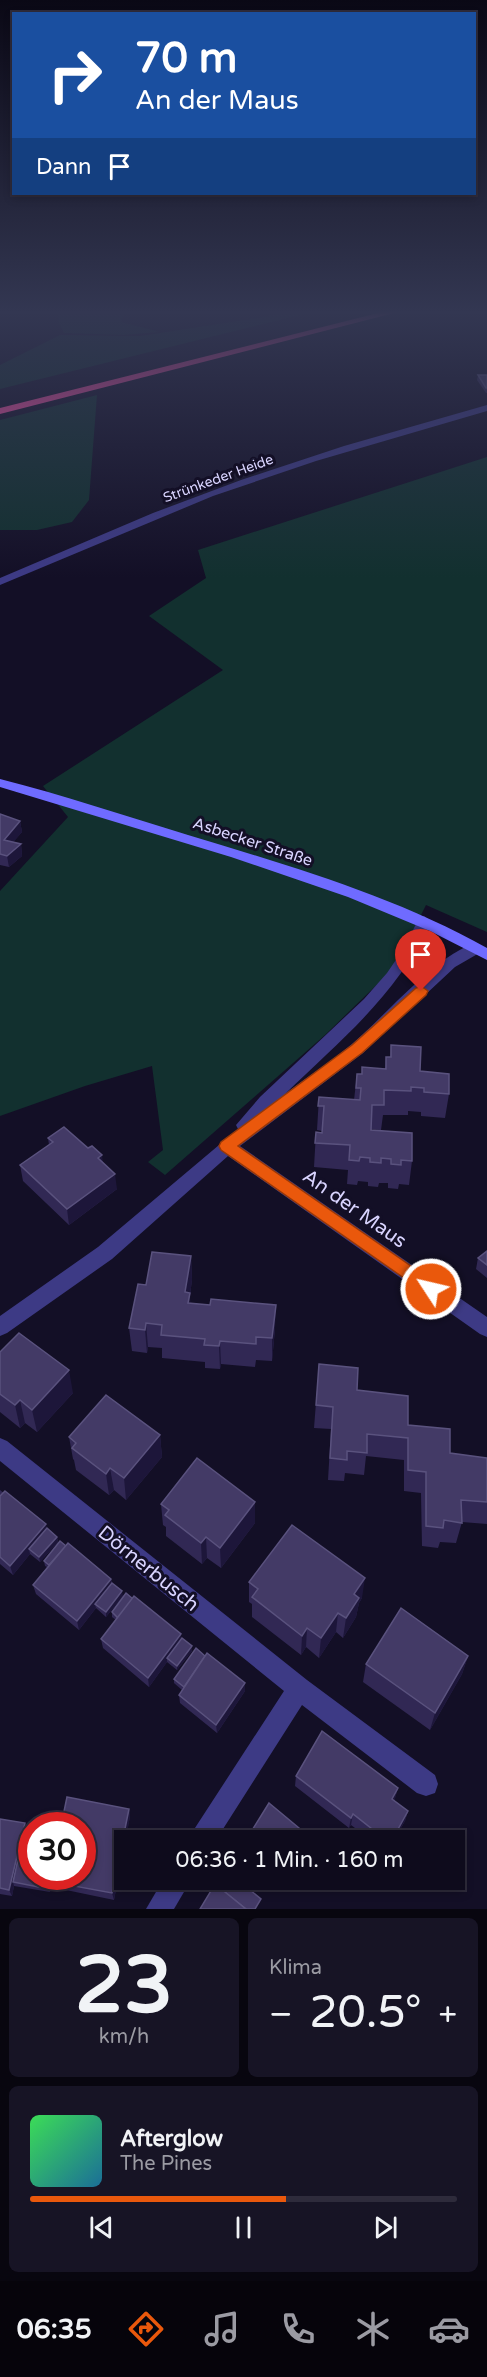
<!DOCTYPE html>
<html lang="de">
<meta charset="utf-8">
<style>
body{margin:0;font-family:"Varela Round",sans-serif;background:#171425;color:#f1f3f6;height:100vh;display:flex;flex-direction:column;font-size:22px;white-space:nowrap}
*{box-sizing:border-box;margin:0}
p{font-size:20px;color:#9b9ba3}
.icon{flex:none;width:33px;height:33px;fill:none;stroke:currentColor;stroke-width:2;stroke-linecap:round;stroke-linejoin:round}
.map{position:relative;height:1909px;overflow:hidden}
.panel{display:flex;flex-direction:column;gap:9px;padding:9px;background:#08060f;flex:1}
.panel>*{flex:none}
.hud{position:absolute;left:12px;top:12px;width:464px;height:183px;border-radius:0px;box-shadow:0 3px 9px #0003,0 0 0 2px #2e2b3b;background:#1a4fa0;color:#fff;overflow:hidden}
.speed{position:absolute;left:18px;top:1812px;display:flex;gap:12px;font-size:30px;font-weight:700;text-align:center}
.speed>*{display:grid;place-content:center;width:78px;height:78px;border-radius:50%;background:#0e0b1c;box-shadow:0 3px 9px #0003,0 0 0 2px #2e2b3b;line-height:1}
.speed .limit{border:9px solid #d22;background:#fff;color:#111}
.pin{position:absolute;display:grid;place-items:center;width:51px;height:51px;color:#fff;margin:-62px -26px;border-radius:50% 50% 50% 0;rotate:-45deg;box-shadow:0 0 6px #0007}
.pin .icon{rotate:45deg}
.me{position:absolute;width:66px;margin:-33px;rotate:305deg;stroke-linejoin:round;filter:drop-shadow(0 0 4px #0008)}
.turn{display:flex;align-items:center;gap:21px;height:126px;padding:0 24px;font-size:27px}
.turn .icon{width:78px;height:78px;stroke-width:2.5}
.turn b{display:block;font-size:42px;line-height:51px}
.then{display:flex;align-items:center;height:57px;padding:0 24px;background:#0003;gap:12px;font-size:22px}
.big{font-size:45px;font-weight:600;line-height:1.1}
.panel .tile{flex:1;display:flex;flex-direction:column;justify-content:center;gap:9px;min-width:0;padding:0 21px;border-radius:9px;background:#171425}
.panel .dial{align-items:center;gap:0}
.dial b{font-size:78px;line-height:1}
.song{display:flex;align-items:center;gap:18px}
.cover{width:72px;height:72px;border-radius:9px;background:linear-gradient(135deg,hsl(130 70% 55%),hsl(200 70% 35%))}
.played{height:6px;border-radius:3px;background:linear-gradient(90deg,#ea580c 60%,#2e2b3b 60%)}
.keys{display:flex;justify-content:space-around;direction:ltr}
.heat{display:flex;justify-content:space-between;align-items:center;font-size:33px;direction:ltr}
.panel .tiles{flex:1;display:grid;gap:9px;grid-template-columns:1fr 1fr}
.tile:last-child{grid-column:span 2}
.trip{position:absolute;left:114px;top:1830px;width:351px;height:60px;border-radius:0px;background:#0e0b1c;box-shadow:0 3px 9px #0003,0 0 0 2px #2e2b3b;font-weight:600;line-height:60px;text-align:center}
.tabs{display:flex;height:96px;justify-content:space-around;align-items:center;background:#06040b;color:#9b9ba3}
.tabs .icon{width:42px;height:42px}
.tabs .active{color:#ea580c}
.tabs b{font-size:27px;color:#f1f3f6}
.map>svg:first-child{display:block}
.green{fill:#12302f}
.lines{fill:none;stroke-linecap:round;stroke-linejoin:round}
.street{fill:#3d3a85;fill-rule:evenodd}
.secondary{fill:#6f6bff;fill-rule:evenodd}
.highway{fill:#ff4fa3;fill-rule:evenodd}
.wall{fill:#312854}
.shaded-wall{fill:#1d163a}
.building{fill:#433a66;stroke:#5a527e;stroke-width:1.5}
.route{fill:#ea580c;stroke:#983908;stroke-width:1.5}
.labels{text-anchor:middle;stroke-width:6;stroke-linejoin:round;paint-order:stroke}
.far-street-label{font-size:14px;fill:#d9d4ff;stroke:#130f26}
.street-label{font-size:16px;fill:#d9d4ff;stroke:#130f26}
.near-street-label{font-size:20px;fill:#d9d4ff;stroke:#130f26}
</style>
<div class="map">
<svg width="487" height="1909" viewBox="0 0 487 1909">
<rect width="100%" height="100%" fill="#130f26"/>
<!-- green -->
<g class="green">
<path d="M61 311H125L121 322 160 332 123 335 64 333 59 323 58 314Z"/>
<path d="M288 311H316L0 389V365L60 335 140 336 264 317Z"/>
<path d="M97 395 89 500 72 522 37 530H0V420Z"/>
<path d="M487 457V932L426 905 395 967 325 1035 165 1175 148 1162 163 1150 152 1066 85 1086 0 1116V891L68 817 43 786 223 670 149 616 206 578 198 550Z"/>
</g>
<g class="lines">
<!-- street -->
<g class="street">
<path d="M487 405V411L316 461 213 496 0 585V578L153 513 241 480 344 446Z"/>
<path d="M424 916 431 921C398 994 342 1039 285 1094 307 1077 331 1062 352 1044 384 1017 437 954 476 943L483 948 481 952 455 967 363 1053 240 1146 487 1317V1337L480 1334 228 1156 112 1259 7 1333 0 1336V1316L98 1247 238 1129 236 1125 260 1097 364 999 387 973 404 948 419 918Z"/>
<path d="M0 1438 7 1441 307 1680 435 1775 438 1784 435 1793 426 1796 417 1793 302 1705 216 1840H190L193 1831 284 1691 0 1461Z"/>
<path d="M163 1880H191L174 1909H146Z"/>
</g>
<!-- secondary -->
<path class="secondary" d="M0 779C63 795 126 816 188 835 290 866 394 896 487 948V960L430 931 348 897 231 857 0 787Z"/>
<!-- highway -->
<path class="highway" d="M386 311H402L0 414V408Z"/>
</g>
<!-- wall -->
<g class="wall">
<path d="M478 375H487V393H486L477 380Z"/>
<path d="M0 814 20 821 22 832 13 842 21 844 22 856 9 867 0 865Z"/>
<path d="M391 1045 420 1071 449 1094 445 1118 421 1116V1112L408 1111V1115H383L381 1130 371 1129 412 1161 409 1185 399 1184 398 1189 388 1188V1183H379L378 1187 368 1186V1182L358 1181 357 1185 347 1184 348 1170 314 1167 316 1132 322 1133V1131L317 1130 319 1097 354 1100 357 1074H361L385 1069 386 1057H390Z"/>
<path d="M48 1138 117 1189 69 1225 23 1181 20 1165 49 1145Z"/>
<path d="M487 1251V1278L476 1269 478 1258Z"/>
<path d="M191 1256 192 1280 190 1295V1303L275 1329 272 1361 256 1360 255 1367 221 1364 220 1369 205 1368V1362L162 1358V1348L148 1347 147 1353 132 1351 129 1328 146 1285Z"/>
<path d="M0 1352 73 1393 37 1432 25 1423 20 1428 0 1412Z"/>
<path d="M319 1364 450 1453 487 1458V1524L462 1522 456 1543 440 1542 438 1548 422 1546 421 1493 404 1491V1460L366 1456 364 1475 345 1473 344 1481 328 1480 331 1429 314 1428Z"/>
<path d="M160 1435 162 1457 126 1500 114 1490 109 1495 76 1470 74 1460 73 1459 69 1437Z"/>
<path d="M0 1490 57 1537 58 1542 40 1562 30 1554 13 1575 0 1564Z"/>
<path d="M161 1504 255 1523 221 1568 207 1558 202 1564 166 1536V1527L163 1525Z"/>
<path d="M44 1561 111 1579 112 1583 123 1596 106 1617 96 1608 79 1630 36 1594 33 1585 47 1567 45 1566Z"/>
<path d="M249 1582 362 1598 359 1603 356 1617 343 1638 336 1632 319 1658 306 1647 301 1655 252 1617V1604L249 1602Z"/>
<path d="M112 1612 182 1638 192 1651 177 1670 167 1662 149 1687 103 1648 101 1639 116 1620 112 1617Z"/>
<path d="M205 1656 245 1683V1691L217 1733 180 1703 179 1695 182 1690 174 1683V1679Z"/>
<path d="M468 1656 462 1674 430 1730 363 1682 366 1664Z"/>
<path d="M296 1776 398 1788 394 1801 408 1811 405 1821 394 1840H371L351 1825 349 1828 295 1786Z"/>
<path d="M129 1809 130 1816 114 1900 66 1890 63 1884 65 1878 56 1876H82Z"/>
<path d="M0 1819 28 1830 24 1846 53 1876 50 1892 14 1886 12 1896 0 1894Z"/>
<path d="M267 1880H289L282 1892Z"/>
</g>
<!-- shaded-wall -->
<g class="shaded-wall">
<path d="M20 821 22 832 6 851 4 840Z"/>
<path d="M21 844 22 856 9 867 7 856Z"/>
<path d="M102 1155 104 1171 98 1158Z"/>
<path d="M115 1174 117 1189 69 1225 67 1209Z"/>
<path d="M191 1256 192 1280 190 1295 191 1316 185 1292Z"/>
<path d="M276 1305 275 1329 272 1361V1338Z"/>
<path d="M146 1323 148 1347 147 1353 145 1330Z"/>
<path d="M220 1341 221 1364 220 1369 219 1346Z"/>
<path d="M69 1370 73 1393 37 1432 32 1410Z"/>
<path d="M20 1400 25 1423 20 1428 15 1405Z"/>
<path d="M160 1435 162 1457 126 1500 124 1478Z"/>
<path d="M110 1468 114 1490 109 1495 106 1474Z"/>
<path d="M255 1502V1523L221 1568 220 1548Z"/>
<path d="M46 1524 48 1533 29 1549 30 1554 13 1575 10 1566Z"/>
<path d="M57 1537 58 1542 40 1562 39 1557Z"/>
<path d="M206 1537 207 1558 202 1564 201 1543Z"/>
<path d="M365 1578 362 1598 359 1603 356 1617 343 1638 346 1618 354 1594Z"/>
<path d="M111 1579 112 1588 95 1604 96 1608 79 1630 77 1621Z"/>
<path d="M122 1591 123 1596 106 1617V1612Z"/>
<path d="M338 1613 336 1632 319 1658 321 1638Z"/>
<path d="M307 1628 306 1647 301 1655 302 1636Z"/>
<path d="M181 1634 182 1643 167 1658V1662L149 1687 148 1678Z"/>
<path d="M192 1646V1651L177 1670V1666Z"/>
<path d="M468 1656 462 1674 430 1730 435 1713Z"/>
<path d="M245 1683V1691L217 1733 216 1725Z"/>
<path d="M398 1788 395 1799 390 1809 392 1799Z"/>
<path d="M129 1809 130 1816 126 1840H124V1846L114 1900 112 1893Z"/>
<path d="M408 1811 405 1821 394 1840H392Z"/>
<path d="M353 1814 351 1825 349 1828 351 1818Z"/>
<path d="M25 1823 28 1830 15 1883 13 1882 14 1886 12 1896 9 1890Z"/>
<path d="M51 1876H53L50 1892 49 1889Z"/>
<path d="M286 1880H289L282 1892V1886Z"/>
</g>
<!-- building -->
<g class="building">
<path d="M478 375H487V388H486Z"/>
<path d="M0 814 20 821 4 840 21 844 7 856 0 854Z"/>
<path d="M391 1045 421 1047 420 1071 449 1074V1094L424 1092V1088L411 1087V1091L384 1090V1105H372L371 1130 412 1133V1161L401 1160V1165L391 1164V1159L381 1158V1163L370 1162V1158L360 1157 359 1161 349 1160 350 1145 315 1143 316 1132 322 1133 324 1106H318L319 1097 360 1100 361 1088H356L357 1074H362V1067L386 1069V1057H391Z"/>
<path d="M64 1127 88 1148 92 1146 102 1155 98 1158 115 1174 67 1209 20 1165 53 1142 48 1138Z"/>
<path d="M487 1251V1265L478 1258Z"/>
<path d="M152 1252 191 1256 185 1292 190 1293 188 1303 210 1305 211 1299 276 1305 272 1338 256 1337V1344L220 1341 219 1346 204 1345 205 1339 161 1335 162 1325 146 1323 145 1330 129 1328 138 1284 146 1285Z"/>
<path d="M19 1333 69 1370 32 1410 20 1400 15 1405 0 1394V1352Z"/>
<path d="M319 1364 358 1368 357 1390 408 1396V1425L450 1429V1453L487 1458V1502L461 1500 462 1523 444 1520 443 1528 426 1526V1472L408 1470V1438L367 1434V1453L347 1451V1460L330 1458 333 1407 316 1405Z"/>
<path d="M106 1395 160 1435 124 1478 110 1468 106 1474 72 1448 76 1443 69 1437Z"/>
<path d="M197 1458 255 1502 220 1548 206 1537 201 1543 165 1515 169 1510 161 1504Z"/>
<path d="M5 1491 46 1524 10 1566 0 1557V1496Z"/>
<path d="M292 1525 365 1578 354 1594 359 1598 346 1618 338 1613 321 1638 307 1628 302 1636 252 1597 258 1589 249 1582Z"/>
<path d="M47 1528 57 1537 39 1557 29 1549Z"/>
<path d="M60 1541 66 1546 49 1565 44 1561Z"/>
<path d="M68 1543 111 1579 77 1621 33 1585Z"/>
<path d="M112 1583 122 1591 106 1612 95 1604Z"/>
<path d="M126 1593 133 1599 118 1618 112 1612Z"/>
<path d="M134 1596 181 1634 148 1678 101 1639Z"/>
<path d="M401 1608 468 1656 435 1713 366 1664Z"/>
<path d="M182 1638 192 1646 177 1666 167 1658Z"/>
<path d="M196 1648 205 1656 184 1687 174 1679Z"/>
<path d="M207 1653 245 1683 216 1725 179 1695Z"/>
<path d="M322 1731 398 1788 392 1799 408 1811 392 1840H386L353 1814 351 1818 296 1776Z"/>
<path d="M67 1797 129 1809 112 1893 63 1884 65 1876H82V1826H61Z"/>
<path d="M269 1803 311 1838 309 1840H246Z"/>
<path d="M0 1819 25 1823 9 1890 0 1888Z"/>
<path d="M21 1846 32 1848V1876H51L49 1889 13 1882Z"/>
<path d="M214 1880H238L261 1899 255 1909H246L215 1884 214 1885 212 1884Z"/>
<path d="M275 1880H286L282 1886Z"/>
<path d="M215 1884 246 1909H200Z"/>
</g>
<!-- sky -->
<linearGradient id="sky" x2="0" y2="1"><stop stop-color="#0a0815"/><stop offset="0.54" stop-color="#333752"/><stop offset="1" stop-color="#333752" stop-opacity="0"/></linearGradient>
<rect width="487" height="578" fill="url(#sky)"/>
<!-- route -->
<path class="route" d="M421 986 428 991 426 995 362 1053 238 1146 437 1284 440 1289 437 1294 431 1297 221 1150 219 1146 221 1142 352 1045 416 988Z"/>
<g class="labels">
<!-- far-street labels -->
<g class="far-street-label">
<text transform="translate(218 478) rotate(-20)" y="5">Strünkeder Heide</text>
</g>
<!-- street labels -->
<g class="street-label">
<text transform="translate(253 841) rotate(18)" y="6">Asbecker Straße</text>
</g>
<!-- near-street labels -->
<g class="near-street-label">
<text transform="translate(355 1208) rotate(35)" y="7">An der Maus</text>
<text transform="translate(149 1568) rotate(39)" y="7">Dörnerbusch</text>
</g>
</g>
</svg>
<div class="speed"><div class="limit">30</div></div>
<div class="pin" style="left:421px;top:991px;background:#d93025"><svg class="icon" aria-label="arrive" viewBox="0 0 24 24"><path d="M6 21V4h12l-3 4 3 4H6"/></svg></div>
<svg class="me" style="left:431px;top:1289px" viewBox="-20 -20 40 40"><circle r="17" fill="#ea580c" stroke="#fff" stroke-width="3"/><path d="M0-11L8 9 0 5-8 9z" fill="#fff"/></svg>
<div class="trip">06:36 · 1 Min. · 160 m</div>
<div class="hud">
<div class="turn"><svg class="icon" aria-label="right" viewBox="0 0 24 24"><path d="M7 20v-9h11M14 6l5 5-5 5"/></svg><div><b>70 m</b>An der Maus</div></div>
<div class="then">Dann<svg class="icon" aria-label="arrive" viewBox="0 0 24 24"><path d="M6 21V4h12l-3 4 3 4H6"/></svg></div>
</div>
</div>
<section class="panel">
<div class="tiles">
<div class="tile dial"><b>23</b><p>km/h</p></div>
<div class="tile"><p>Klima</p>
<div class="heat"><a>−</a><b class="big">20.5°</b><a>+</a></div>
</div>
<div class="tile">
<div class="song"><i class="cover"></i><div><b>Afterglow</b><p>The Pines</p></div></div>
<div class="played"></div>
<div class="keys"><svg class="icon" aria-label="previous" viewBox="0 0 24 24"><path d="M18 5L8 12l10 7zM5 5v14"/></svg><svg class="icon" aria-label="pause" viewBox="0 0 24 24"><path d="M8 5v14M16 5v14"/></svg><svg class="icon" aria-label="next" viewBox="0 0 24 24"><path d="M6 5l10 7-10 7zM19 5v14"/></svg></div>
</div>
</div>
</section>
<nav class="tabs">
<b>06:35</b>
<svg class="icon active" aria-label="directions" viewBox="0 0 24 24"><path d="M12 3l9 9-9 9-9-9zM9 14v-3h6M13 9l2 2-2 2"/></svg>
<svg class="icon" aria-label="music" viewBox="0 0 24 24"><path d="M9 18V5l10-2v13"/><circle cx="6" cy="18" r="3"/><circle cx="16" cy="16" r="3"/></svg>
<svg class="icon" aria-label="phone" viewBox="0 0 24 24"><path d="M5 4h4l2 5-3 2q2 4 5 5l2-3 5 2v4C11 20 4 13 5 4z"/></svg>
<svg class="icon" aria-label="climate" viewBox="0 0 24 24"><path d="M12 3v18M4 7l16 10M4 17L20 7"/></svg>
<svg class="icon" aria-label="car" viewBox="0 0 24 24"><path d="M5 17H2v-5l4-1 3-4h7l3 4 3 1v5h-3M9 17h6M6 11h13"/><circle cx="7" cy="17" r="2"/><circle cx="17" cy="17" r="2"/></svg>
</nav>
